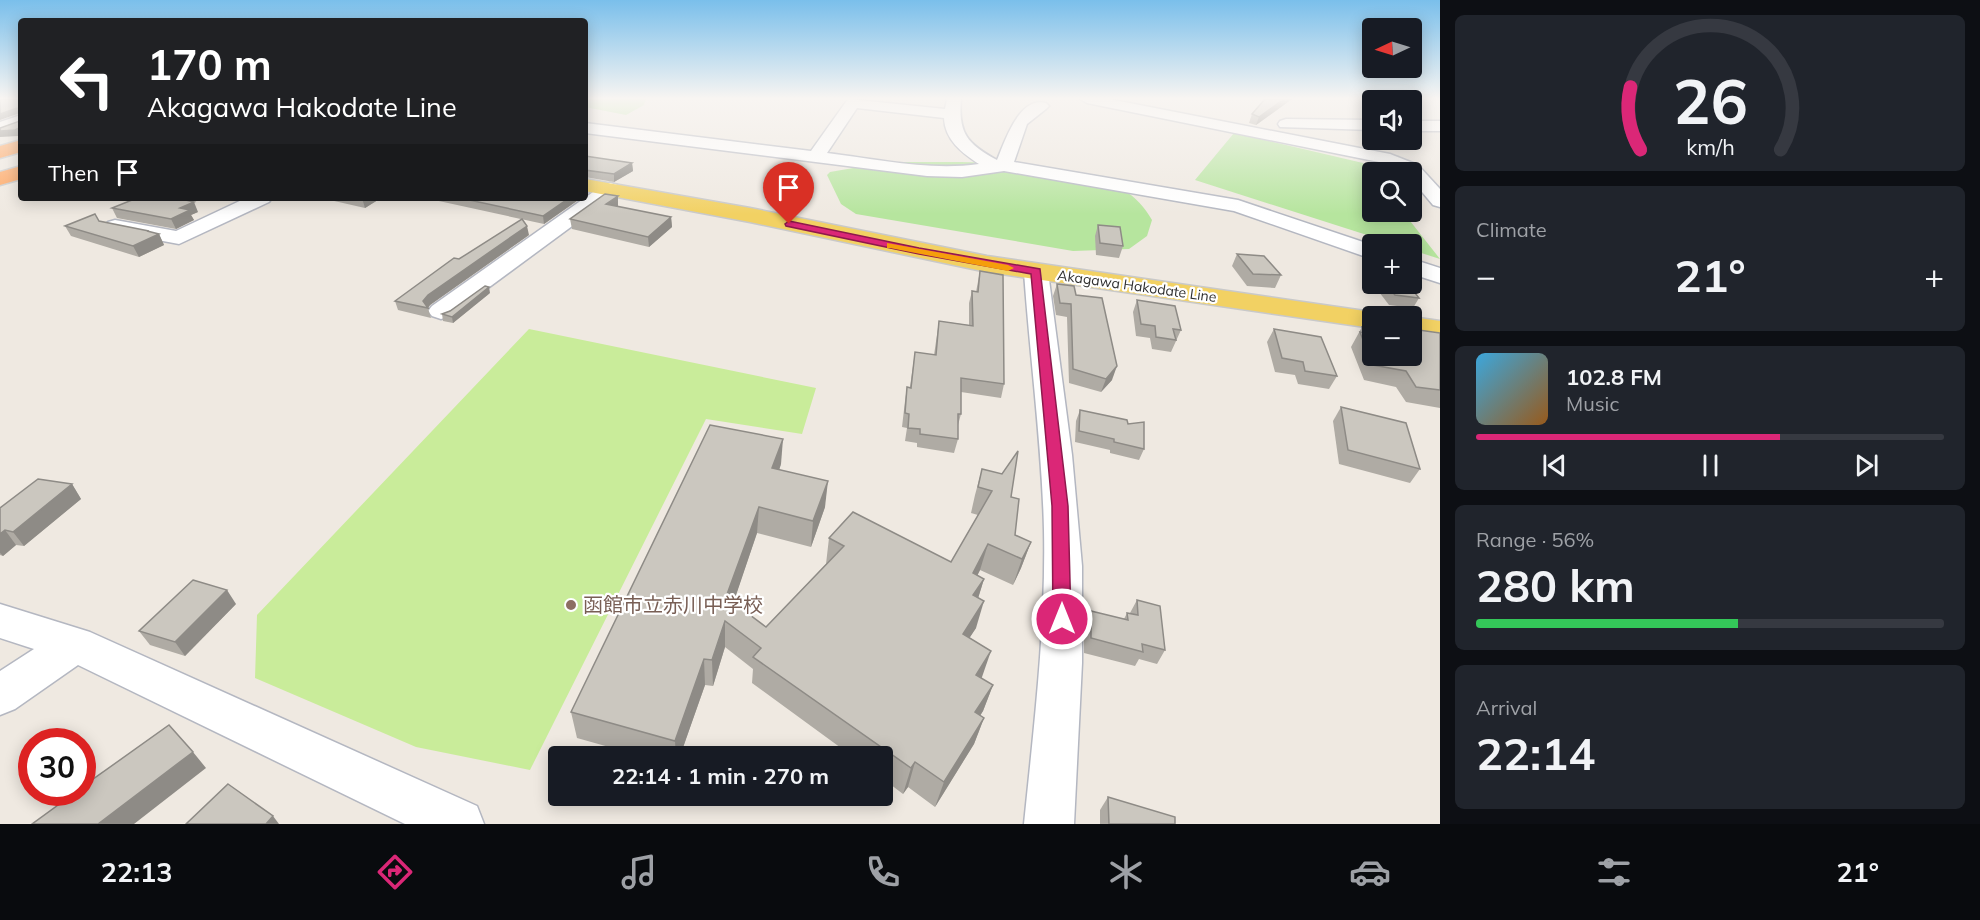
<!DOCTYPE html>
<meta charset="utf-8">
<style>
body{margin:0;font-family:Mulish,"Noto Sans JP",sans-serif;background:#20242c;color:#f1f3f6;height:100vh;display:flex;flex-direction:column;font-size:22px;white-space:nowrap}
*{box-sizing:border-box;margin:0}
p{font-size:20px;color:#9ea1a6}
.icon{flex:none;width:33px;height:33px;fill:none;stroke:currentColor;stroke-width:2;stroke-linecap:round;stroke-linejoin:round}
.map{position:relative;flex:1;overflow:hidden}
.details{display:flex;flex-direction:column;gap:15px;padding:15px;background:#0d0f14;width:540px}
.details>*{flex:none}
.top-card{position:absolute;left:18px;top:18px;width:570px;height:183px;border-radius:6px;box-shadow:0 3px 15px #0003;background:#202124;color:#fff;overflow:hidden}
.needle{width:39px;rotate:266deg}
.buttons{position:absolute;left:1362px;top:18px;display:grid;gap:12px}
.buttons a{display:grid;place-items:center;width:60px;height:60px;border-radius:6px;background:#171b24;box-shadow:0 3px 15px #0003;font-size:30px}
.speed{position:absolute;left:18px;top:728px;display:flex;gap:12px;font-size:30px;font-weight:700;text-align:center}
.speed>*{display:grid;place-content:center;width:78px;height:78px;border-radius:50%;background:#171b24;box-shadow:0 3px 15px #0003;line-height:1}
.speed .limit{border:9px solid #d22;background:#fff;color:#111}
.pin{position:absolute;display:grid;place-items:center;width:51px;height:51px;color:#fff;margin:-62px -26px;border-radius:50% 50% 50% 0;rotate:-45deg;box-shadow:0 0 6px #0007}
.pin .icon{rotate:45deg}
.me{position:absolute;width:66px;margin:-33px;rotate:0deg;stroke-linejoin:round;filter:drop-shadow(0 0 4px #0008)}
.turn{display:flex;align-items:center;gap:21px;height:126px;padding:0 30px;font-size:27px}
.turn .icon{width:78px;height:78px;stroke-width:2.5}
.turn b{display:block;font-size:42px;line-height:51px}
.then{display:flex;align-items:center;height:57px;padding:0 30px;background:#0003;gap:12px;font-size:22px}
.big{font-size:45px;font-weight:700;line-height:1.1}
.details .card{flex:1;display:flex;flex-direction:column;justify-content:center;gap:9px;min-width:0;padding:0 21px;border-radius:9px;background:#20242c}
.details .dial{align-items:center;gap:0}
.dial svg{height:156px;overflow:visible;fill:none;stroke:#363941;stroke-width:7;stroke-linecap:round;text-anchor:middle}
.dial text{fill:#f1f3f6;stroke:none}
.song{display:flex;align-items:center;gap:18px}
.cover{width:72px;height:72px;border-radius:9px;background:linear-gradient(135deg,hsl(200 70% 55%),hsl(30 70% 35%))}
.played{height:6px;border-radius:3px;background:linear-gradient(90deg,#db2777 65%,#363941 65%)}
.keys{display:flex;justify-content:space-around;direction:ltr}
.heat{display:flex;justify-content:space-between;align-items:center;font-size:33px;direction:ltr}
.charge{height:9px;border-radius:4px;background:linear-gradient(90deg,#34c759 56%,#363941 0)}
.trip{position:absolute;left:548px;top:746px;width:345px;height:60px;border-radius:6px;background:#171b24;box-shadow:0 3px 15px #0003;font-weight:700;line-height:60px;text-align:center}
.tab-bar{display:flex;height:96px;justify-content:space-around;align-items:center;background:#090b0e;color:#9ea1a6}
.tab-bar .icon{width:42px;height:42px}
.tab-bar .on{color:#db2777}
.tab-bar b{font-size:27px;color:#f1f3f6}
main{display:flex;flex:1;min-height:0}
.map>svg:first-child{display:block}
.green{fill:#b6e59e}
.pitch{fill:#c9ec9a}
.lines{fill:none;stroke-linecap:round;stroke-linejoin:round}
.minor-casing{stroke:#b4b7c1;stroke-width:3}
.major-casing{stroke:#c9c9c9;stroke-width:3}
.highway-casing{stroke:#c9c9c9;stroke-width:3}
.minor{fill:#fff;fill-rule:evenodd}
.major{fill:#f2d163;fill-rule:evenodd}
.highway{fill:#ffa35c;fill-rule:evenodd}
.wall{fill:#afaba4}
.shaded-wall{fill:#8e8b86}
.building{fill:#cbc7bf;stroke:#8e8b86;stroke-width:1.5}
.route{fill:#db2777;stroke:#8e194d;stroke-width:1.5}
.slow{fill:#f59e0b}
.education-dot{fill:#8d6e63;stroke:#fff;stroke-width:2}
.labels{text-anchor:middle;stroke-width:4.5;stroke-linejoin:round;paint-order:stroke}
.far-street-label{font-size:14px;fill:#2e2e2e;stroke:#fff}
.near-education-label{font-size:20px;fill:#785e54;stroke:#fff;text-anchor:start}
</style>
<main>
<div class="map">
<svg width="1440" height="824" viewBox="0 0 1440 824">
<rect width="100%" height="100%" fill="#efe9e1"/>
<!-- green -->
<g class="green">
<path d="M585 99H646L644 105 626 115 585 107Z"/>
<path d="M1234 133 1363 163 1372 175V212H1403L1440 259 1412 250V244H1395L1195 180Z"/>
<path d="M888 162C955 163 1064 156 1123 190 1135 196 1145 208 1152 220L1147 236 1129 249 1073 251 856 214 841 204 827 175 830 172Z"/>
</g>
<!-- pitch -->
<path class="pitch" d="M529 329 816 388 802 434 706 419 530 770 416 747 255 678 257 615Z"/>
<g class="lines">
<defs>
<g id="minor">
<path d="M848 99 945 109 947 99H961C958 134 968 144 997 160 1005 141 1019 96 1046 103L1049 106 1046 109 1027 124 1014 162 1238 200 1372 245V259L1234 211 1004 171 962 177 927 176 585 133V123L811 151ZM857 108 944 118C945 140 962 153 979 164 929 171 877 159 827 153Z"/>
<path d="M1080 99H1109L1390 154 1418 165 1440 189V207L1433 205 1412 180V172H1405L1379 162 1087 103Z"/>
<path d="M21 115V125L0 132V122Z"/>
<path d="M1286 119 1372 120V130L1280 127 1278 124 1280 121Z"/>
<rect x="1412" y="121" width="28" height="10"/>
<path d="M610 183 617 185 620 189 617 193 450 316 441 319 432 316 428 311 432 306 603 185Z"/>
<path d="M246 198H272L269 202 179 244 115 232 108 230 105 226 108 222 115 220 176 231Z"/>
<path d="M1412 259 1440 268V283L1412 274Z"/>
<path d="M1036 265 1044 267 1048 272 1072 455 1082 566V663L1074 824H1024C1034 726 1046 628 1044 530 1042 444 1030 358 1024 272L1028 267Z"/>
<path d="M0 604 90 632 477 806 484 824H405L78 665 15 709 0 715V671L34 649 0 638Z"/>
</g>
<g id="major">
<path d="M585 179 750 208 987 256 1372 312 1384 316H1372V328L987 272 750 222 585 191Z"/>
<path d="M1412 317 1440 321V339L1412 334Z"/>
</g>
<g id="highway">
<path d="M21 140V152L0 158V146Z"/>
<path d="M21 166V179L0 185V172Z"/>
</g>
</defs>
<!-- minor casing -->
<use href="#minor" class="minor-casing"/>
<!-- major casing -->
<use href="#major" class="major-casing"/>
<!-- highway casing -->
<use href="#highway" class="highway-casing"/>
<!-- minor -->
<use href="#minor" class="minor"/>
<!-- major -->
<use href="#major" class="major"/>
<!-- highway -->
<use href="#highway" class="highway"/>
</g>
<!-- wall -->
<g class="wall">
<path d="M1265 99H1292L1256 125 1249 123 1252 114Z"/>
<path d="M585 156 632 163 633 171 614 182 585 177Z"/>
<path d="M618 196V206L617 207 671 217 672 227 649 247 572 229 570 219Z"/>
<path d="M321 198H381L365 208Z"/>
<path d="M425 198H581L544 224Z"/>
<path d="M112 208 198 212 191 215 194 220 176 229 117 218Z"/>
<path d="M99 221 159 234 164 245 139 257 71 236 65 226Z"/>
<path d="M1098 225 1123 246 1119 258 1096 255 1095 236Z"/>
<path d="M529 235 430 305 428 308 431 318 398 310 395 301 459 259Z"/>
<path d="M1237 254 1281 275 1275 288 1247 286 1232 266Z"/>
<path d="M1372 269V283L1368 277Z"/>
<path d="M980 271 1004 384 1001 398 961 392V414L958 425V439L954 453 917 447V443L905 441 907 428 902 427 905 401 907 387H910L915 352 934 355 939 321 969 325V303L972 291 976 292Z"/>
<path d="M1057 284 1076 295 1112 380 1101 392 1069 383 1067 317 1056 315 1053 296Z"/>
<path d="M1373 284H1408L1419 298 1413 308 1389 305Z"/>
<path d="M490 293 453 323 443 321 442 314Z"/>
<path d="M1137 300 1181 330 1171 352 1152 349 1150 338 1136 336 1133 312Z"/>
<path d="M1362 327 1372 356 1440 333V408L1406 402 1396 387 1364 380 1351 347Z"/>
<path d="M1274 329 1337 376 1329 389 1298 384 1295 375 1275 372 1267 342Z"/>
<path d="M1341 407 1420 469 1410 483 1339 464 1333 421Z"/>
<path d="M1080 410 1128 424 1144 449 1139 460 1110 453V450L1075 442 1076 421Z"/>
<path d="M781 464 779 470 825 507 811 547 757 533 733 603 766 627 826 564 829 538 951 562 978 515 971 513 975 495 982 469 1011 497 1015 535 1031 542 1021 568 1013 585 980 570 977 576 984 579 978 598 976 628 969 638 982 677 981 678 993 685 983 711 980 716 984 718 974 744 935 807 908 787 903 794 882 778V756H852L752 683 753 669 725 647 713 686 705 685 680 756H641L577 738 571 712Z"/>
<path d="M72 484 81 499 24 546 16 545 3 556 0 555V508Z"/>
<path d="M1137 600 1165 650 1157 664 1139 659 1135 666 1084 653V625L1091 611 1124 619 1127 613H1130Z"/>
<path d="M236 604 185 656 150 645 139 631Z"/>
<path d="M1108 797 1175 824H1100V810Z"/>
</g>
<!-- shaded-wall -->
<g class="shaded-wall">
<path d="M1284 99H1292L1256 125 1259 117Z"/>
<path d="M17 108 20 113 0 120V114Z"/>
<path d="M21 127V134L18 136 0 137V131Z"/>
<path d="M632 163 633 171 614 182V174Z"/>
<path d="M586 186 587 194 585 195V187Z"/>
<path d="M618 196V206L607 214 606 204Z"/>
<path d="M362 198H381L365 208Z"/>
<path d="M569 198H581L544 224 543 216Z"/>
<path d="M194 202 198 212 191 215 194 220 176 229 171 219 180 208Z"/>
<path d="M671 217 672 227 649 247 648 237Z"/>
<path d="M527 226 529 235 430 305 428 308 423 301 428 295Z"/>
<path d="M147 231H149L152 237 159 234 164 245 139 257 133 246Z"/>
<path d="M489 287 490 293 453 323 452 317Z"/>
<path d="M1117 366 1112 380 1101 392 1106 379Z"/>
<path d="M783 439 781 464 771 494 772 468Z"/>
<path d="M828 481 825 507 811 547 813 521Z"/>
<path d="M72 484 81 499 24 546 13 532Z"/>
<path d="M759 507 757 533 727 622 726 597Z"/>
<path d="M5 530 16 545 3 556 0 553V534Z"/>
<path d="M1031 542 1021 568 1013 585 1022 559Z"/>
<path d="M988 544 980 570 965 600 973 573Z"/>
<path d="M984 579 976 605 973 595Z"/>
<path d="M227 590 236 604 185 656 175 642Z"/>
<path d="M984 601 976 628 955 660 963 634Z"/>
<path d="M725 621V647L713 686 712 660Z"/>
<path d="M991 651 982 677 967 701 976 675Z"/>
<path d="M704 659 705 685 680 756H676L675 741Z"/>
<path d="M993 685 983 711 965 738 975 712Z"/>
<path d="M984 718 974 744 935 807 944 782Z"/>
<path d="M193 752 206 768 134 824H98Z"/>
<path d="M915 762 908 787 903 794 911 768Z"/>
<path d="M273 816 279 824H266Z"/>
</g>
<!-- building -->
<g class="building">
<path d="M0 99H21V127L15 130 0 131V128L20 121V110L17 108 0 114Z"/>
<path d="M1265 99H1284L1259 117 1252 114Z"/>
<path d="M585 156 632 163 614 174 585 170Z"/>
<path d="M605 194 618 196 606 204 671 217 648 237 570 219Z"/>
<path d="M137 198H177L194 202 180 208 190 210 171 219 112 208Z"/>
<path d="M460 198H569L543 216Z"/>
<path d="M95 214 99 221 149 231H147L159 234 133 246 65 226Z"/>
<path d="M522 219 527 226 428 295 423 301 428 308 395 301 454 258 459 259Z"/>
<path d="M1098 225 1120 227 1123 246 1100 243Z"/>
<path d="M1237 254 1264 256 1281 275 1253 274Z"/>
<path d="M980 271 1003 275 1004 384 961 378V414H958V439L920 434V429L908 428 909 414 905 413 907 387 911 388 915 352 936 355 939 321 973 326 972 291 978 292Z"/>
<path d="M1057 284 1074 286 1076 295 1102 298 1117 366 1106 379 1073 369 1071 304 1060 303Z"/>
<path d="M1386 284H1408L1419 298 1395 295Z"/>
<path d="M485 286 489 287 452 317 442 314 450 311Z"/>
<path d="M1137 300 1175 306 1181 330 1173 329 1176 340 1156 337 1155 326 1141 324Z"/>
<path d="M1362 327 1372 329V356H1412V329L1440 333V390L1416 387 1406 371 1373 365 1360 332 1364 333Z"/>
<path d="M1274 329 1321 337 1337 376 1305 371 1303 362 1282 358Z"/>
<path d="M1341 407 1406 423 1420 469 1348 450Z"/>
<path d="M1080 410 1127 420 1128 424 1144 422V449L1114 442V439L1079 431Z"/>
<path d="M710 425 783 439 772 468 828 481 813 521 759 507 726 597 766 627 844 546 829 538 853 512 951 562 992 491 978 487 982 469 1002 474 1018 451 1011 497 1019 499 1015 535 1031 542 1022 559 988 544 973 573 984 579 973 595 984 601 963 634 991 651 976 675 993 685 975 712 984 718 944 782 915 762 911 768 753 657 761 648 725 621 712 660 704 659 675 741 571 712Z"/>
<path d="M38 479 72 484 13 532 5 530 0 534V508Z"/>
<path d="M193 580 227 590 175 642 139 631Z"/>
<path d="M1137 600 1160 606 1165 650 1142 644 1143 652 1091 638V611L1128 620 1127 613 1138 615Z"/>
<path d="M169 725 193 752 98 824H32L76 792H82V787Z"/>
<path d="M228 784 273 816 266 824H186Z"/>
<path d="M1108 797 1175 817V824H1109Z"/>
</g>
<!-- sky -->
<linearGradient id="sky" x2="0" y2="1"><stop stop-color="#7abfeb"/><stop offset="0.46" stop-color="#f8f5f2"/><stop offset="1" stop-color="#f8f5f2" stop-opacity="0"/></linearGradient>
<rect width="1440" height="214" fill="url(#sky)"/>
<!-- route -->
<path class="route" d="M789 221 919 248 1040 269 1068 506 1071 619 1069 625 1062 627 1056 625 1053 619 1052 506 1031 274 919 254 786 226 785 224Z"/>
<!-- slow -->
<path class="slow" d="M887 243 1008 265 1014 268 1008 271 890 248H887Z"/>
<!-- markers -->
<circle class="education-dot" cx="571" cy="605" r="6"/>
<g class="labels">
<!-- far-street labels -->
<g class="far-street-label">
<text transform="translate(1137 286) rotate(8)" y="5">Akagawa Hakodate Line</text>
</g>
<!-- near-education labels -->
<g class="near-education-label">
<text x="583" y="612">函館市立赤川中学校</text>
</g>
</g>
</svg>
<div class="buttons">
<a><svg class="needle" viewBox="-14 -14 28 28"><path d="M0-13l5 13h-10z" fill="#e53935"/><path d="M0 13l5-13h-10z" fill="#9ea1a6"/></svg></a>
<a><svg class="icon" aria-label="sound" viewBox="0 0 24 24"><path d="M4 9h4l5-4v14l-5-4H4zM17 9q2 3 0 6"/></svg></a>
<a><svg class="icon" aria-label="search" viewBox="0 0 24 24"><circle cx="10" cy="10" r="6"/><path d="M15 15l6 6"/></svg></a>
<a>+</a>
<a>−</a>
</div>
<div class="speed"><div class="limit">30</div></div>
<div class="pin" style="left:789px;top:224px;background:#d93025"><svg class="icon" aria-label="arrive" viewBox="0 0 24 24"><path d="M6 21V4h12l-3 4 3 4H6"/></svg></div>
<svg class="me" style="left:1062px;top:619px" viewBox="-20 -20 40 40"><circle r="17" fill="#db2777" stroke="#fff" stroke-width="3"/><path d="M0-11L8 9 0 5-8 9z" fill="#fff"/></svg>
<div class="trip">22:14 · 1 min · 270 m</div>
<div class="top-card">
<div class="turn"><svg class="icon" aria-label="left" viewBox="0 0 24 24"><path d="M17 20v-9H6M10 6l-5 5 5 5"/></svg><div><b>170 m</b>Akagawa Hakodate Line</div></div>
<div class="then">Then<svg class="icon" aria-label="arrive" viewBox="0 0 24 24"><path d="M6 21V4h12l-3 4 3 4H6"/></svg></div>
</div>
</div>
<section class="details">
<div class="card dial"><svg viewBox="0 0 100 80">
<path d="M14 69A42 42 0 1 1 86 69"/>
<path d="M14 69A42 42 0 0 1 9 37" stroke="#db2777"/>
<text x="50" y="56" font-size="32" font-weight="700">26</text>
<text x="50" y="72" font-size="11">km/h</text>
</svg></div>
<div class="card"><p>Climate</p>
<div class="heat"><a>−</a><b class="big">21°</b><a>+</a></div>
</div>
<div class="card">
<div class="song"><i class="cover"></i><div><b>102.8 FM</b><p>Music</p></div></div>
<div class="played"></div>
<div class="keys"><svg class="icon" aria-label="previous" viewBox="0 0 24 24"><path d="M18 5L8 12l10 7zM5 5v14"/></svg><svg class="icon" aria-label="pause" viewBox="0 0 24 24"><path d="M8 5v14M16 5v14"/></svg><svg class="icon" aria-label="next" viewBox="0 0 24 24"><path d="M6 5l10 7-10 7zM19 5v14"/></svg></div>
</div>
<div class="card"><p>Range · 56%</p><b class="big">280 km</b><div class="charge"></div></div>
<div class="card"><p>Arrival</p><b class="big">22:14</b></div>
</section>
</main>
<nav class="tab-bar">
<b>22:13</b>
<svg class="icon on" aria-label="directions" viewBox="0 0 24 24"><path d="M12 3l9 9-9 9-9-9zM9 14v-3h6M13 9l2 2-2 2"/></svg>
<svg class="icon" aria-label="music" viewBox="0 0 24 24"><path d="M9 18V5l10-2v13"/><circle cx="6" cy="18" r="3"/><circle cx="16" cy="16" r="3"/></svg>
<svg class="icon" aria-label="phone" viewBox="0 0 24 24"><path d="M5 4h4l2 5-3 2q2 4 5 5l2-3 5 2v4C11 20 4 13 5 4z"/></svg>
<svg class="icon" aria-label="climate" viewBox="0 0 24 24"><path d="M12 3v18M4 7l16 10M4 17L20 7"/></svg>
<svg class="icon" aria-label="car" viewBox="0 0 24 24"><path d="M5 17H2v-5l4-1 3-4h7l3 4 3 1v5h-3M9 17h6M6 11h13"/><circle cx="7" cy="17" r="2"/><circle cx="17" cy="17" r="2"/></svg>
<svg class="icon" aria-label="filters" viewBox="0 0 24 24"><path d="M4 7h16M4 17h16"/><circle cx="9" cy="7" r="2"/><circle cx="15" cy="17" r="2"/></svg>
<b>21°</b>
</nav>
